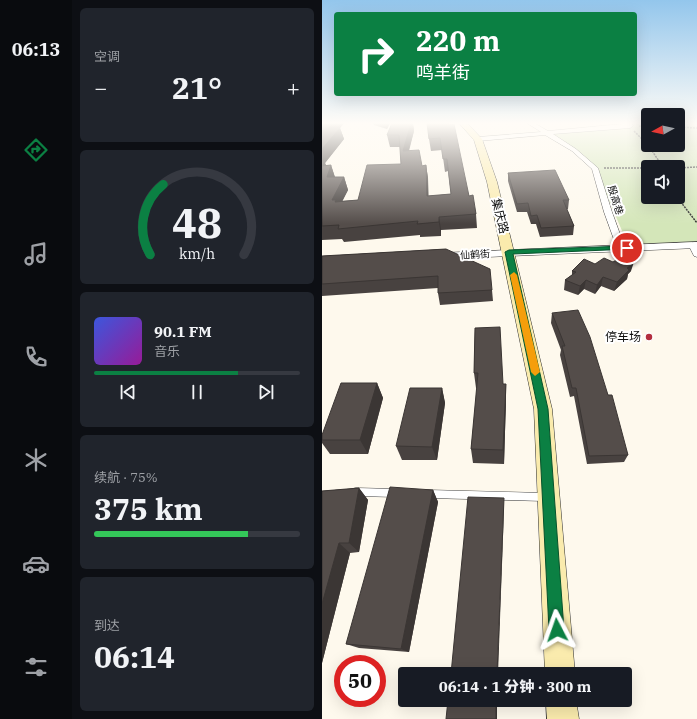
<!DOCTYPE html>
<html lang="zh">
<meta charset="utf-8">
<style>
body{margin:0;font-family:"IBM Plex Serif","Noto Sans SC",serif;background:#20242c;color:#f1f3f6;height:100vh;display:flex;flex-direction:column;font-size:15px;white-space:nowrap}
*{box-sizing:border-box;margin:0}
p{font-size:13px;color:#9ea1a6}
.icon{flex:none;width:22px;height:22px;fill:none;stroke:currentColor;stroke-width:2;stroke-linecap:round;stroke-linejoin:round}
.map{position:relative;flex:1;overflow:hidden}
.sheet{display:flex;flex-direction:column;gap:8px;padding:8px;background:#0d0f14;width:250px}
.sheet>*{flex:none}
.hud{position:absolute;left:12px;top:12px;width:303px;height:84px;border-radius:4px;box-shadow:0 4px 16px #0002;background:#0b8043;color:#fff;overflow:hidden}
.needle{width:26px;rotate:262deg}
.controls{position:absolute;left:319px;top:108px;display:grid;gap:8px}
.controls a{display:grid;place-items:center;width:44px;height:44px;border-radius:4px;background:#171b24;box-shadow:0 4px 16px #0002;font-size:20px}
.speed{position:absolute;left:12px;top:655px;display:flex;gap:8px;font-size:20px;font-weight:700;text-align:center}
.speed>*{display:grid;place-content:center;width:52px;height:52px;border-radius:50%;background:#171b24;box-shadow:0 4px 16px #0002;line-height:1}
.speed .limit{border:6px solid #d22;background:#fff;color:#111}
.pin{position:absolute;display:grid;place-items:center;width:34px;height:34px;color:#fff;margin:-17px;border:2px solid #fff;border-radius:50%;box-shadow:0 1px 4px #0007}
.me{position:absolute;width:44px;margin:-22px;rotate:356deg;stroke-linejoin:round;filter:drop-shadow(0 0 3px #0008)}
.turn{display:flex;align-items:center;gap:14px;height:84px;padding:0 16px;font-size:18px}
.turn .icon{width:52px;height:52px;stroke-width:2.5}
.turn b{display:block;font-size:28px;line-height:34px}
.big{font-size:30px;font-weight:800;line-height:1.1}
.sheet .card{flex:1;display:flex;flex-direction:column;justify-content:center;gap:6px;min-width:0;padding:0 14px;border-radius:6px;background:#20242c}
.sheet .dial{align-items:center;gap:0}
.dial svg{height:104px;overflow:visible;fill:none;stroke:#363941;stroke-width:7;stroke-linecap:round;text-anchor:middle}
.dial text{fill:#f1f3f6;stroke:none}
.song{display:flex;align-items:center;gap:12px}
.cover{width:48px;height:48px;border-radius:6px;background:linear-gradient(135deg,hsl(230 70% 55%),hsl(300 70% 35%))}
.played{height:4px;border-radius:2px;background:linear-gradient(90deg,#0b8043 70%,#363941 70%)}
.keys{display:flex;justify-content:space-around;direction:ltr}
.heat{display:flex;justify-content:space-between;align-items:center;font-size:22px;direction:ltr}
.charge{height:6px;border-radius:3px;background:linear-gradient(90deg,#34c759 75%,#363941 0)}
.trip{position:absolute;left:76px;top:667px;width:234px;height:40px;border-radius:4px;background:#171b24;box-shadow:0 4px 16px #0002;font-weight:800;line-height:40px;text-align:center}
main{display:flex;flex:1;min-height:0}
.tab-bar{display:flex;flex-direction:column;width:72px;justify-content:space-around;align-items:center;background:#090b0e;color:#9ea1a6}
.tab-bar .icon{width:28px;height:28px}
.tab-bar .on{color:#0b8043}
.tab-bar b{font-size:18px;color:#f1f3f6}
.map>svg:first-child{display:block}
.green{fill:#d4e6b9;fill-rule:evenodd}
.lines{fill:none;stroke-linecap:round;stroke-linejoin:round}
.service-casing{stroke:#404040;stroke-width:1}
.minor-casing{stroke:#404040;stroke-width:1}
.tertiary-casing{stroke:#404040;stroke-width:1}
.secondary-casing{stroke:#2f2f2f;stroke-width:1}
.path{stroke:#2f2f2f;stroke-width:1.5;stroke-dasharray:2 1;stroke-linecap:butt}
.service{fill:#fff;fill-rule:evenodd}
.minor{fill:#fff;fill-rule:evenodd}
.tertiary{fill:#fff;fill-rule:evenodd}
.secondary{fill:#faebad;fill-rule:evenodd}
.wall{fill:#484240}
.shaded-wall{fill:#3b3634}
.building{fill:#544d4a;stroke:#3b3634}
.route{fill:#0b8043;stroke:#07532c}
.slow{fill:#f59e0b}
.poi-dot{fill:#b32e3e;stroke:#fff;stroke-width:1.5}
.labels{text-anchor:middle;stroke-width:4;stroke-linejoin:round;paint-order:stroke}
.far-street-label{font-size:10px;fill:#0d0d0d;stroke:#fff}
.street-label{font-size:12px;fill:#0d0d0d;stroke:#fff}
.poi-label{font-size:12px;fill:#0d0d0d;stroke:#fff;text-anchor:end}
</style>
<main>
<nav class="tab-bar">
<b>06:13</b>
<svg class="icon on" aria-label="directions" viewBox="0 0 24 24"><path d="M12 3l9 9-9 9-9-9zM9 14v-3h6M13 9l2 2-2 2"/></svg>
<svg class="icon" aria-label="music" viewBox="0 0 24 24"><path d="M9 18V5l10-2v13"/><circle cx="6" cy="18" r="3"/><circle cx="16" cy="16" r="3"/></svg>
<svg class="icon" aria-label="phone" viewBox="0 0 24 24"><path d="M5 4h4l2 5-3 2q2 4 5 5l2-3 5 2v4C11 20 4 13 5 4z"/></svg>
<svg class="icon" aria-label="climate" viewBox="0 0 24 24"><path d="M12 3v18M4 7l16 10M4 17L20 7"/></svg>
<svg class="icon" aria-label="car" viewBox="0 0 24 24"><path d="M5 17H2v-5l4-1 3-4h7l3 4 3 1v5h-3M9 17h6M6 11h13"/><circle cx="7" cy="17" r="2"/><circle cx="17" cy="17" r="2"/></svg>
<svg class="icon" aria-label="filters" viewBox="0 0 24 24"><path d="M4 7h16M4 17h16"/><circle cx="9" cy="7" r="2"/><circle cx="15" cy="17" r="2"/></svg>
</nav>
<section class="sheet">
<div class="card"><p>空调</p>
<div class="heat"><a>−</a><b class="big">21°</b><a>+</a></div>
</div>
<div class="card dial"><svg viewBox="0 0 100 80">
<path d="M14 69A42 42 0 1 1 86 69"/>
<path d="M14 69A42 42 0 0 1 24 15" stroke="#0b8043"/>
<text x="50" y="56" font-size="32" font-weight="700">48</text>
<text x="50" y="72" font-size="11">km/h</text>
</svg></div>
<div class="card">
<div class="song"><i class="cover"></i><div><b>90.1 FM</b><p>音乐</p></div></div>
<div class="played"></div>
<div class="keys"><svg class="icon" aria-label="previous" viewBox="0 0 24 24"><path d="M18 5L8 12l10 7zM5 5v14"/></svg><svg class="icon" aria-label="pause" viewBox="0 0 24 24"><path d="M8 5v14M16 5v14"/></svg><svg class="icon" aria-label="next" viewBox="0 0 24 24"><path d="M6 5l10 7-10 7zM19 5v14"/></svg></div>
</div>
<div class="card"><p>续航 · 75%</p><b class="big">375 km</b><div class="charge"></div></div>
<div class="card"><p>到达</p><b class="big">06:14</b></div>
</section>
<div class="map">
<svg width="375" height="719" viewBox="0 0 375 719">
<rect width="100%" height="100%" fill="#fef9ed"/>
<!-- green -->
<path class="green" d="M315 124H326V145H356V125L375 126V242L316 244 304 240 273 168 228 131ZM326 167H356V197H326Z"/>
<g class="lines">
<defs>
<g id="service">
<path d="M34 488 74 489 77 490 78 493 77 496 74 497 34 496 31 495 30 492 31 489Z"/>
<path d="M106 490 222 493 225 494 226 497 225 500 222 501 106 498 103 497 102 494 103 491Z"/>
</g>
<g id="minor">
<path d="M205 123H212L226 131 310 123 311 126 308 128 231 134 254 149 276 168 290 212 303 248 302 250H296L295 248 282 212 270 169 250 151 223 135 156 141 153 139 156 137 219 132Z"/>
<path d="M371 243 375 245V257L372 256 367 246Z"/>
</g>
<path id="tertiary" d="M375 242V248L119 259 115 258 113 256 115 254 119 253Z"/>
<g id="secondary">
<path d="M137 123H145L160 139 175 182 230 409 253 674H223L212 409 165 182 152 140Z"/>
<path d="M224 700H254L257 719H225Z"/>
</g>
</defs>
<!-- service casing -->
<use href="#service" class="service-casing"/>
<!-- minor casing -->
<use href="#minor" class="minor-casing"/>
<!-- tertiary casing -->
<use href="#tertiary" class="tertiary-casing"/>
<!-- secondary casing -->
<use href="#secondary" class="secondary-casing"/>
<!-- path -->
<g class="path">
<path d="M317 126H326"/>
<path d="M356 127 375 128"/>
<path d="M312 131 326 145 341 167"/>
<path d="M282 168H326"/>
<path d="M356 168 375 167"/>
<path d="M355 197 375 223"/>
</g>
<!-- service -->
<use href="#service" class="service"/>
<!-- minor -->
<use href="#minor" class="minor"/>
<!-- tertiary -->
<use href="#tertiary" class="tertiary"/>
<!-- secondary -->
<use href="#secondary" class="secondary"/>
</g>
<!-- wall -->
<g class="wall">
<path d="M0 123H22L18 128 22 139 3 163 4 165H9L13 177H22L26 190 20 201 36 200 79 164 78 147H68L65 135 70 123H91L92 131 87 151 100 166 104 165 106 178V196L129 194 126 171 123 172 120 150 109 151 107 139 126 123 147 196 154 214 155 228 119 230V236L98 237V235L22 242 20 239 0 240Z"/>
<path d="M51 123H68L65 129 52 125Z"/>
<path d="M186 173 247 200 246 209H245L252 226 251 235 218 237 214 224H209L205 212H195L186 181Z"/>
<path d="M124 249 170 290 171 301 118 305 116 293V288L0 296V256Z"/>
<path d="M273 264 309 271 306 274 305 279 292 291 279 286 273 294 262 289 256 295 242 290 243 280 250 275V271Z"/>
<path d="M230 313 286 395 306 455 302 462 265 464 252 396 248 397 238 355 239 350 229 323Z"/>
<path d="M153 328 181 384H184V399L182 464 151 463 149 449 155 388H154L152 373Z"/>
<path d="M55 383 61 398 46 454H8L0 443V435Z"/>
<path d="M120 388 123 403 115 460H80L74 446Z"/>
<path d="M37 488 46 500 37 552 28 553 0 663V491Z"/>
<path d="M111 490 116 502 87 652 37 648 24 644Z"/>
</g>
<!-- shaded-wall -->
<g class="shaded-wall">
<path d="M10 123H22L18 128 22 139 3 163 6 172 9 165 13 178 9 190 0 165 1 163 0 161V149L6 128Z"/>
<path d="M63 123H68L65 129Z"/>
<path d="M89 123H91L92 131 83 163 81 151Z"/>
<path d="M104 165 106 178 107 209 105 196Z"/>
<path d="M22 177 26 190 17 208 10 200Z"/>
<path d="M117 217 119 230V236L117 222Z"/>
<path d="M312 262 309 271 306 274 305 279 292 291 295 282 305 268Z"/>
<path d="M281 277 279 286 273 294 275 285Z"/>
<path d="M264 280 262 289 256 295 258 286Z"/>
<path d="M55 383 61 398 46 454 38 440Z"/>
<path d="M184 384V399L182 464 181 450Z"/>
<path d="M120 388 123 403 115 460 110 447Z"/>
<path d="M37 488 46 500 37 552 27 543Z"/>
<path d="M111 490 116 502 87 652 79 649Z"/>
<path d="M182 498V509L176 674H175Z"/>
<path d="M17 543 28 553 0 663V604Z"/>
<rect x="174" y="700" width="1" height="19"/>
</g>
<!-- building -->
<g class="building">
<path d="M0 123H10L6 128H18L0 149Z"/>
<path d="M70 123H89L81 151 97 150 100 166 104 165 105 196 129 194 125 159H121L118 138 107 139 105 123H126L127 124H132L147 196 151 195 154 214 117 217V222L95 224 96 221 16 229 17 225 0 226V166L9 165 5 177H22L10 200H14L13 202 36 200 45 165 79 164 77 135H65Z"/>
<path d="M233 170 247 200H241L252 226 219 228 215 215 209 216 206 203 195 204 186 173Z"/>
<path d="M124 249 168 269 170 290 116 293V276L0 284V256Z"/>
<path d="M299 257 312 262 305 268 307 270 295 282 281 277 275 285 264 280 258 286 243 280 254 272 250 271 262 259 273 264 282 258 291 262Z"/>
<path d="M256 310 268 337 286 395H290L306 455 267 456 254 388H250L240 346H243L230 313Z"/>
<path d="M178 327 181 384H184L181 450 149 449 156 373H152L153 328Z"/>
<path d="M19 383H55L38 440H0V435Z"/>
<path d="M88 388H120L110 447 74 446Z"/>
<path d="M68 487 111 490 79 649 24 644Z"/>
<path d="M37 488 27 543H17L0 604V491Z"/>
<path d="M146 497 182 498 175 674H129Z"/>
<path d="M126 700H174V719H124Z"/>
</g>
<!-- sky -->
<linearGradient id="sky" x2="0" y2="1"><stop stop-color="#93c6ec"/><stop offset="0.55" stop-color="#fffcf7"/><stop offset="1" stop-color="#fffcf7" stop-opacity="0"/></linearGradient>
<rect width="375" height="224" fill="url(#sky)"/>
<!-- route -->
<path class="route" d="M305 246H308V249L191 254 226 409 242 630 240 635 235 637 229 635 227 630 216 409 183 252 187 250Z"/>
<!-- slow -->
<path class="slow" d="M192 272 195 275 218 372 213 376 209 372 188 275Z"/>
<!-- markers -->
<circle class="poi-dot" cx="327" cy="337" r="4"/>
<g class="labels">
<!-- far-street labels -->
<g class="far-street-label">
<text transform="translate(294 200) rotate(73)" y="4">殷高巷</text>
<text transform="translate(153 254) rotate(-3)" y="4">仙鹤街</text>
</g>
<!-- street labels -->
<g class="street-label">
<text transform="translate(178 216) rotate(76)" y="4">集庆路</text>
</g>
<!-- poi labels -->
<g class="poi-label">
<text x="319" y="341">停车场</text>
</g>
</g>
</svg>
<div class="controls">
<a><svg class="needle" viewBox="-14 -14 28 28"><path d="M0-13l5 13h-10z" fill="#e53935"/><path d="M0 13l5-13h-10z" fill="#9ea1a6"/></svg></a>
<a><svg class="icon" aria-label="sound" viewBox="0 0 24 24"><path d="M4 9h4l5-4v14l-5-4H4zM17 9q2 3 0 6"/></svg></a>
</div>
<div class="speed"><div class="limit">50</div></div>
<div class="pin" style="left:305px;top:248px;background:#d93025"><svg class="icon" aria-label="arrive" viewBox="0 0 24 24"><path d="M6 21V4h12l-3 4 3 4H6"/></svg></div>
<svg class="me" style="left:235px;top:630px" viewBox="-20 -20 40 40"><path d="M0-17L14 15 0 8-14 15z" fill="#0b8043" stroke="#fff" stroke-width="4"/></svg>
<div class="trip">06:14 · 1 分钟 · 300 m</div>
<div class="hud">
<div class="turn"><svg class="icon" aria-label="right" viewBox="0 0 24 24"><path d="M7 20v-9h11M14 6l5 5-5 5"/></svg><div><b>220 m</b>鸣羊街</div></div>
</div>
</div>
</main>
